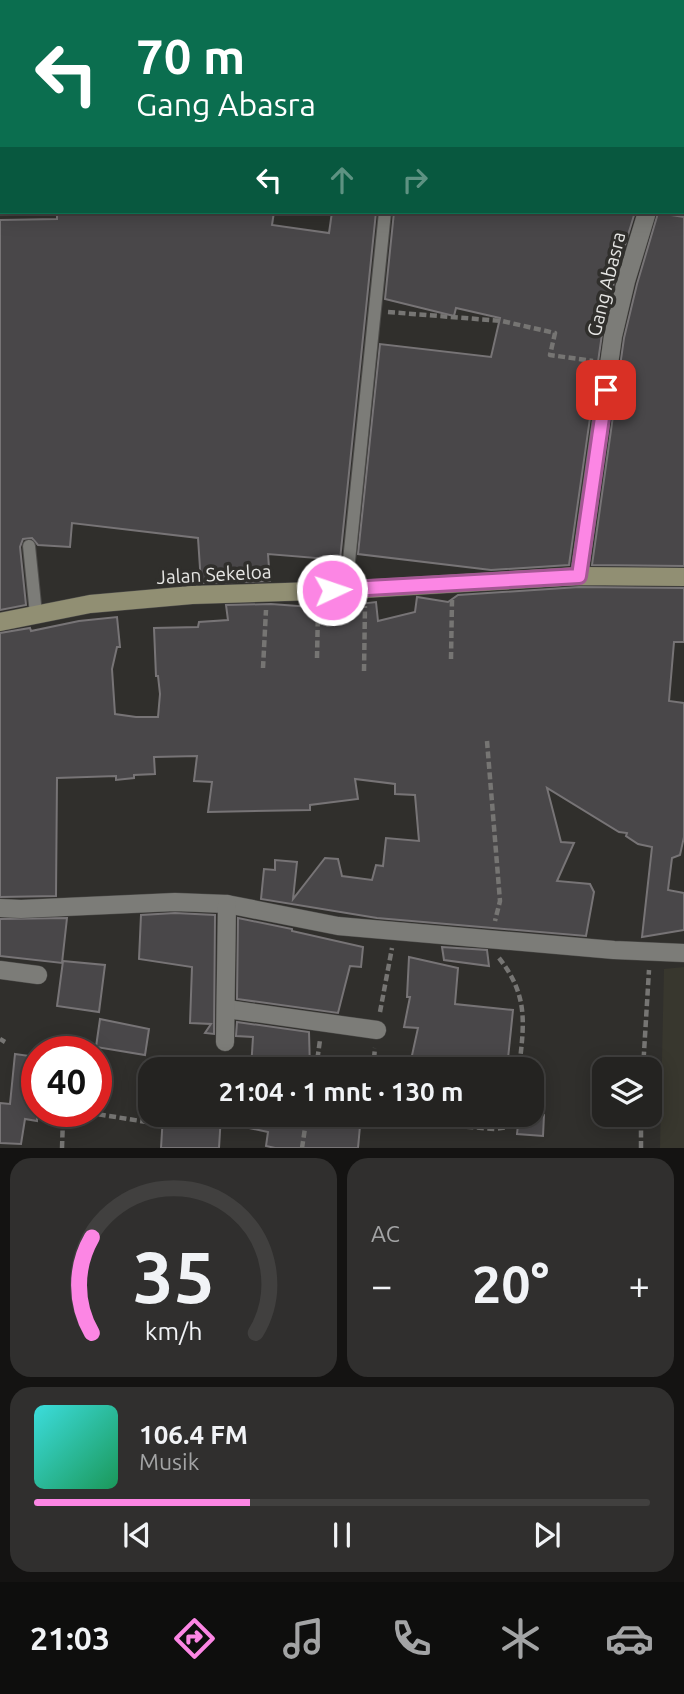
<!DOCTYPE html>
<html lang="id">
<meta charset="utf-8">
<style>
body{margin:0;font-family:Ubuntu,sans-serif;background:#302f2e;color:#f1f3f6;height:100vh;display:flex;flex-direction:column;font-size:26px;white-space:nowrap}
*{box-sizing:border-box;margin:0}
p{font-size:23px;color:#a3a4a5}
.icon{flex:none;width:38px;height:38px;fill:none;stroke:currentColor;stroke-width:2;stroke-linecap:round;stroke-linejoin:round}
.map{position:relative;height:1148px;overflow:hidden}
.sheet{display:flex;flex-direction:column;gap:10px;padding:10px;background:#141312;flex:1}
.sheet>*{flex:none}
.hud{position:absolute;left:0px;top:0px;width:684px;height:214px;box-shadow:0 4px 18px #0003,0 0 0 2px #41403f;background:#0b6e4f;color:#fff;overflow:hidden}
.tools{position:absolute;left:592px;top:1057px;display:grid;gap:14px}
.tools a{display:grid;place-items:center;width:70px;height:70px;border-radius:14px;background:#242321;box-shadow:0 4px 18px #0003,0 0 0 2px #41403f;font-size:35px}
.speed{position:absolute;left:21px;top:1036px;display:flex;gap:14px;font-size:35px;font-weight:700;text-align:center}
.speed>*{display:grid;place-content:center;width:91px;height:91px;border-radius:50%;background:#242321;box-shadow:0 4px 18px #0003,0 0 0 2px #41403f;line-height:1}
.speed .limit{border:10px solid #d22;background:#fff;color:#111}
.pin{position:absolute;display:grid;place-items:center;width:60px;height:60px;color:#fff;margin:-30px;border-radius:14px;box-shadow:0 4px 10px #0006}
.me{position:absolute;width:77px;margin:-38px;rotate:87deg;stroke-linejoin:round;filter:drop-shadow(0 0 5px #0008)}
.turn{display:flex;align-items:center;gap:24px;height:147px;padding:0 21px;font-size:32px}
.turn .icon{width:91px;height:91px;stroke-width:2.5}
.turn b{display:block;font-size:49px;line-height:60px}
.lanes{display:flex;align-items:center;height:66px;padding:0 21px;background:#0003;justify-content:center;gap:35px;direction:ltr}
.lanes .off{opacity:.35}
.big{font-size:52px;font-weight:600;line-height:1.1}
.sheet .widget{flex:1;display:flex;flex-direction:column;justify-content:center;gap:10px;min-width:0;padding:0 24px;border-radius:21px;background:#302f2e}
.sheet .dial{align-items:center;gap:0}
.dial svg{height:182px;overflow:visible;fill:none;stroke:#41403f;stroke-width:7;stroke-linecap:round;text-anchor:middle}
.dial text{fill:#f1f3f6;stroke:none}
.song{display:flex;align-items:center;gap:21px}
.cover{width:84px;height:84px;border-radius:10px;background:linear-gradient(135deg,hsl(180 70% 55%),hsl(150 70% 35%))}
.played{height:7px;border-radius:4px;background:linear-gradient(90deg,#fc86e4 35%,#41403f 35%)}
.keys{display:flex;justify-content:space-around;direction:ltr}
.heat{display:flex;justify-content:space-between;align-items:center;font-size:38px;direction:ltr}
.sheet .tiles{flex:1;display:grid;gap:10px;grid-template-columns:1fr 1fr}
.widget:last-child{grid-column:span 2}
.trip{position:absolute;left:138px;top:1057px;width:406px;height:70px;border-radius:21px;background:#242321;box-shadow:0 4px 18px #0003,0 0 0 2px #41403f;font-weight:600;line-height:70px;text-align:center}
.menu{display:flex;height:112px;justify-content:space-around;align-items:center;background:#0e0e0d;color:#a3a4a5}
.menu .icon{width:49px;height:49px}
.menu .on{color:#fc86e4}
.menu b{font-size:32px;color:#f1f3f6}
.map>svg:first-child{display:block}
.built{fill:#38372e}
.building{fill:#494749;stroke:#777476;stroke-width:2}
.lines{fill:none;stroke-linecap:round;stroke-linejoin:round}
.lane-casing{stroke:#4e4d4b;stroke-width:14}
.street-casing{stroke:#4e4d4b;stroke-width:19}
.secondary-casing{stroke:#4e4d4b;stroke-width:19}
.path{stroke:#767573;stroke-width:4.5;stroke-dasharray:7 3.5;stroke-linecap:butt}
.lane{stroke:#7c7c78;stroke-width:12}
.street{stroke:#7c7c78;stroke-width:18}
.secondary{stroke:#918f73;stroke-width:18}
.route-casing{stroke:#a45794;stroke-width:18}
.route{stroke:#fc86e4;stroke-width:12}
.labels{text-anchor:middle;stroke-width:7;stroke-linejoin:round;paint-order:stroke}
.street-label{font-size:19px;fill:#e6e6e4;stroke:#302f2c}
</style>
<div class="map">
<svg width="684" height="1148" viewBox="0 0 684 1148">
<rect width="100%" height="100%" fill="#302f2c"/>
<!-- built -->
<path class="built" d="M684 967V1148H660L664 969Z"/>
<!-- building -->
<g class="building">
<path d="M57 212H274L272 225 329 233 332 212H376L340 560 268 554 270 581 201 583 198 538 72 523 70 547 38 545 32 538 23 539 20 547 26 605 0 610V220L57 219Z"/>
<path d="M394 212H635L615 278 602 334 569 565 491 570 358 554 380 344 491 357 500 318 456 308 454 316 385 299Z"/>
<path d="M658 213 684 217V566L592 565 624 338 637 284Z"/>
<path d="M579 587 684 588V642H674L669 701 684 703V837L680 855 672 858 668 890 684 893V930L642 937 652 847 638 844 626 836 627 833 619 832 547 788 561 842 574 843 557 881 590 884 594 892 586 936 377 918 261 899 264 869 275 870V860L297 862 293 899 325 858 338 859 342 876 372 880 376 865 383 866 386 838 419 841 415 795 395 794V784L355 779 358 799 310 805V810L208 812 212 782 194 781 197 756 154 757 155 774 134 775V778L116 780V776L57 778 56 896 0 897V633L30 628 31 631 79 621 117 617 120 647H117L112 669 115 714 136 717H158L160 694 158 676H156L154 628 198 627 199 622 228 620 226 605 271 604 325 608 376 602 378 621 415 612 417 597 448 602 458 595Z"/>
<path d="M175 913 215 915 214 1034 205 1033 211 1024 190 1023 192 967 139 959 141 915Z"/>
<path d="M67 918 62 963 0 956V919Z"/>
<path d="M238 918 292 929V931L363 947 361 967 350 966 338 1013 237 999Z"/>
<path d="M442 947 487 950 489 966 444 960Z"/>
<path d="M409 957 458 968 455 1004 513 1010 507 1068 473 1066V1069H409L418 1028 404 1027 410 997H407Z"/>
<path d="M63 961 105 965 99 1012 57 1006Z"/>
<path d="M100 1019 149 1029 145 1055 96 1047Z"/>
<path d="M237 1022 309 1032 310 1069H251L253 1037 236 1036Z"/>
<path d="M15 1054 37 1057V1121L25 1119 21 1144 0 1143V1103L10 1104Z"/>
<path d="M163 1115H221L219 1148H161Z"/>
<path d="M226 1115H361L358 1148H275L266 1146 268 1132 225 1123Z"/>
<path d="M519 1115H544L543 1136 517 1134Z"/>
</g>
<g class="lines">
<defs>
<g id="lane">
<path d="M29 546 36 614"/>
<path d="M346 590 385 212"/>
</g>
<g id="street">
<path d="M298 2V0"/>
<path d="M682 72H684"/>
<path d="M0 109H2"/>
<path d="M682 181H684"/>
<path d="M579 576 613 336 626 281 647 212"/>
<path d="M0 908 21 909 175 902 227 904 338 926 614 950 684 953"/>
<path d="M0 970 38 975"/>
<path d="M227 1009 377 1030"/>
<path d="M225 1042 227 904"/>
</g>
<path id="secondary" d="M0 622 90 604 192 595 346 590 579 576 684 577"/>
</defs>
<!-- lane casing -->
<use href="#lane" class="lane-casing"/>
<!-- street casing -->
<use href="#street" class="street-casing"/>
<!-- secondary casing -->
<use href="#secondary" class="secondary-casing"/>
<!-- path -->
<g class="path">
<path d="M232 2V0"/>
<path d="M388 312 502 321 555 333 550 355 593 361"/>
<path d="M317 658 318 608"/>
<path d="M451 659 452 600"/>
<path d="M263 668 266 610"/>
<path d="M364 671 365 606"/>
<path d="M487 741 500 901 495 921"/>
<path d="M499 958C529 996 524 1024 519 1069"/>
<path d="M380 1012 392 948"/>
<path d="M0 1039 5 1042"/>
<path d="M164 1069 173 1063 213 1067 218 1065 223 1058"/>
<path d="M316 1069 320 1040"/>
<path d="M373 1069 375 1048"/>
<path d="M643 1069 649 970"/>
<path d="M78 1111 147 1122 157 1119 158 1115"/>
<path d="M375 1115 378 1120 495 1129 508 1127 514 1115"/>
<path d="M62 1148 63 1118 70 1111"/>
<path d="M302 1148 307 1115"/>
<path d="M641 1148V1115"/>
</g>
<!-- lane -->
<use href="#lane" class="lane"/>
<!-- street -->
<use href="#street" class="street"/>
<!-- secondary -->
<use href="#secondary" class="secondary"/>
</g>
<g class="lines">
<defs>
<path id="route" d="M332 590 579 576 606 390"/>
</defs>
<!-- route casing -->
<use href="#route" class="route-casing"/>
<!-- route -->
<use href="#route" class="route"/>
</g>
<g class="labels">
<!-- street labels -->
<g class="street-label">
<text transform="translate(606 284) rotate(-76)" y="7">Gang Abasra</text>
<text transform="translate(214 574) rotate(-3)" y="7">Jalan Sekeloa</text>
</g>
</g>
</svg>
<div class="tools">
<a><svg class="icon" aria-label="layers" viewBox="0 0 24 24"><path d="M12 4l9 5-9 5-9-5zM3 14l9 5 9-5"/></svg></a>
</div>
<div class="speed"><div class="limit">40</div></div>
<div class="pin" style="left:606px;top:390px;background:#d93025"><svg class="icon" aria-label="arrive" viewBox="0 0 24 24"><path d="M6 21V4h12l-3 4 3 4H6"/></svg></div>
<svg class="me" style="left:332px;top:590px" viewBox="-20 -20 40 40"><circle r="17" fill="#fc86e4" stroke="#fff" stroke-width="3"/><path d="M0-11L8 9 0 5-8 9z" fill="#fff"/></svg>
<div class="trip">21:04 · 1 mnt · 130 m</div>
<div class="hud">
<div class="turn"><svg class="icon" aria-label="left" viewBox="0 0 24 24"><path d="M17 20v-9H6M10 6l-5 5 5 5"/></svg><div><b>70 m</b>Gang Abasra</div></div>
<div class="lanes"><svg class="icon" aria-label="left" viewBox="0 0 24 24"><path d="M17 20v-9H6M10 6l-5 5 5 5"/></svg><svg class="icon off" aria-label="ahead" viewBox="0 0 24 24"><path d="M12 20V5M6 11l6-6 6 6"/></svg><svg class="icon off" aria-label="right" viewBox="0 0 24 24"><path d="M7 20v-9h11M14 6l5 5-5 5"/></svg></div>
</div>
</div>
<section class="sheet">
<div class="tiles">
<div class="widget dial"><svg viewBox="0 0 100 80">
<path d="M14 69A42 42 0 1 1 86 69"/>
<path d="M14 69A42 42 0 0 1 14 27" stroke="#fc86e4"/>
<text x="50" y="56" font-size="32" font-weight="700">35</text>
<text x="50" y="72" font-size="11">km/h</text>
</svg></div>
<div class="widget"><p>AC</p>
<div class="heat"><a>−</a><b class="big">20°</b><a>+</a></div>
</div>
<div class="widget">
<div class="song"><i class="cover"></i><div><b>106.4 FM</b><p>Musik</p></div></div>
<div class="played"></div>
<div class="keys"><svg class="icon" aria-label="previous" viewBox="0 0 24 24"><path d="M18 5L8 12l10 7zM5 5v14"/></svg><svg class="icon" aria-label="pause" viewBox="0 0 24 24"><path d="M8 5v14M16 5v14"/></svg><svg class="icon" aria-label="next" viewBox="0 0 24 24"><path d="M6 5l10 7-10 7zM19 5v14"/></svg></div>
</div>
</div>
</section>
<nav class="menu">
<b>21:03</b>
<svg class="icon on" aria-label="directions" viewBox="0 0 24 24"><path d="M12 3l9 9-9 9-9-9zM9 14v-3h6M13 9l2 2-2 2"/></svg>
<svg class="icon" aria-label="music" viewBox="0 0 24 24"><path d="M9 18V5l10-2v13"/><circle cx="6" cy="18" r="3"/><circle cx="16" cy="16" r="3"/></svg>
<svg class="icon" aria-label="phone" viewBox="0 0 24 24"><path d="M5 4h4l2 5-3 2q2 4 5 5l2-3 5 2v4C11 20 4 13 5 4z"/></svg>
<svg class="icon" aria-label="climate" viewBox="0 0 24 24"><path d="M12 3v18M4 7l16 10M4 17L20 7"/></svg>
<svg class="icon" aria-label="car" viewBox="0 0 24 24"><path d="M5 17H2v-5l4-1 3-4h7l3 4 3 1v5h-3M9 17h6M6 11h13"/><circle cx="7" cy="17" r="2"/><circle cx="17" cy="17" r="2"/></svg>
</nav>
